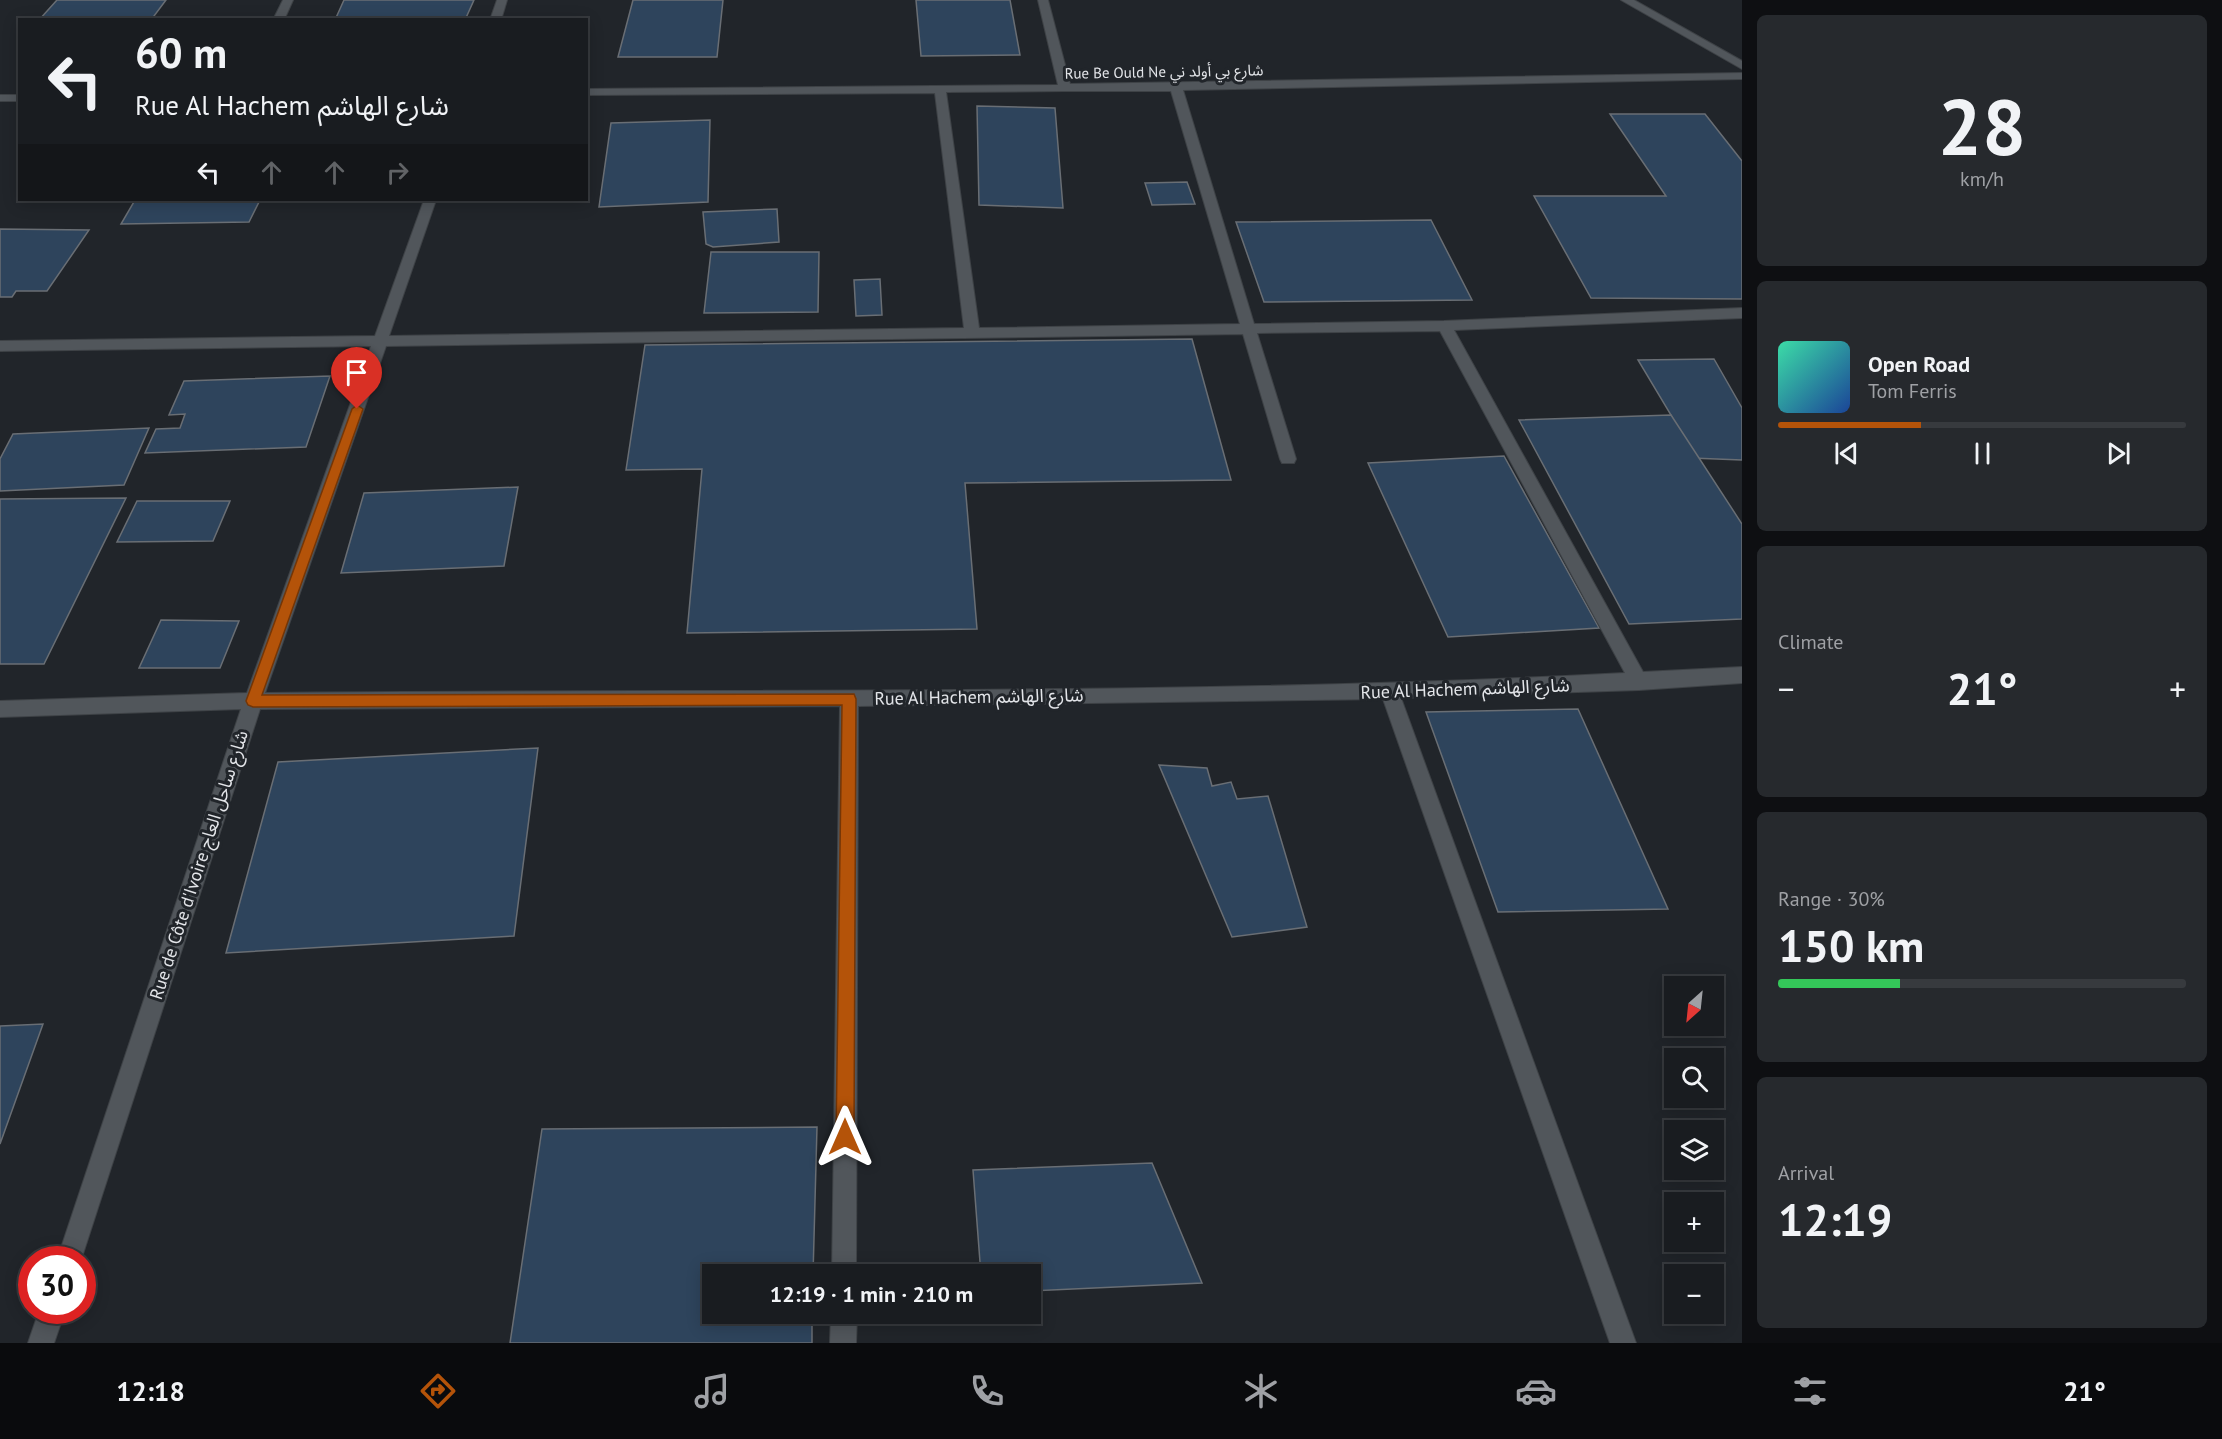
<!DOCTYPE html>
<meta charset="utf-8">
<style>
body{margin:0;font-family:"PT Sans","Noto Sans Arabic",sans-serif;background:#26292d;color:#f1f3f6;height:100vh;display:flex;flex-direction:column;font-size:22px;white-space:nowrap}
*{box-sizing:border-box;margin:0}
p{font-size:20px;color:#9fa1a5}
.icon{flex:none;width:33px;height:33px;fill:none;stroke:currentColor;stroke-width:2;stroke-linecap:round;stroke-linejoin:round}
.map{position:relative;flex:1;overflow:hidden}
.sheet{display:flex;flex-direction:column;gap:15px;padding:15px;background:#0e0f12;width:480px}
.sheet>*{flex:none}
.top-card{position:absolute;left:18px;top:18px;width:570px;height:183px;border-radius:0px;box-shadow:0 3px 15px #0003,0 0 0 2px #373a3e;background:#191c20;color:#f1f3f6;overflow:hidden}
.needle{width:39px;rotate:207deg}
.fabs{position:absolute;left:1664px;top:976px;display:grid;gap:12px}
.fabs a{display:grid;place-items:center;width:60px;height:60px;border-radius:0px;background:#191c20;box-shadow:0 3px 15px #0003,0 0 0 2px #373a3e;font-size:30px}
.speed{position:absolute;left:18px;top:1246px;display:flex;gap:12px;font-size:30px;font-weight:700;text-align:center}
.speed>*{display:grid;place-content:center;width:78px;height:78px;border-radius:50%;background:#191c20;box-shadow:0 3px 15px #0003,0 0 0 2px #373a3e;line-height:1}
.speed .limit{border:9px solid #d22;background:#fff;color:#111}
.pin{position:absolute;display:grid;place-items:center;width:51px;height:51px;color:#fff;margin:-62px -26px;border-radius:50% 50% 50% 0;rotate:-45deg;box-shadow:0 0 6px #0007}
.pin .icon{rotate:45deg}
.me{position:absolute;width:66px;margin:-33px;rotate:0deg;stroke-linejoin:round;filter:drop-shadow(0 0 4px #0008)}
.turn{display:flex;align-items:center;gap:21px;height:126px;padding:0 18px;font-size:27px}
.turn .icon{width:78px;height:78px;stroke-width:2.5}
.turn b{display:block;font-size:42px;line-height:51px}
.lanes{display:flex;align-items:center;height:57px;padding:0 18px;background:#0003;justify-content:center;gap:30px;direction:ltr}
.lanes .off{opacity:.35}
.big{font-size:45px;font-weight:600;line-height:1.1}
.sheet .tile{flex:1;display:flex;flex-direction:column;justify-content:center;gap:9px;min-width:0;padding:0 21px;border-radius:9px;background:#26292d}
.sheet .dial{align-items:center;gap:0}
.dial b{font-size:78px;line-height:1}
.song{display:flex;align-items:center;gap:18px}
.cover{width:72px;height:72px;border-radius:9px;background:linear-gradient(135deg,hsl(160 70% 55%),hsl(220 70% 35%))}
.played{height:6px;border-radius:3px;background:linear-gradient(90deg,#b45309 35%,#373a3e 35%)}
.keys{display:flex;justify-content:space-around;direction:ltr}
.heat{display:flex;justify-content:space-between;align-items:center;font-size:33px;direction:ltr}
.charge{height:9px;border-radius:4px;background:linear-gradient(90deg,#34c759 30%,#373a3e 0)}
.trip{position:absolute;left:702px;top:1264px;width:339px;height:60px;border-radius:0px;background:#191c20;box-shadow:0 3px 15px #0003,0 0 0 2px #373a3e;font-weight:600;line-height:60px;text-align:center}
.tab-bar{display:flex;height:96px;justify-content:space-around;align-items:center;background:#0a0b0d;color:#9fa1a5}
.tab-bar .icon{width:42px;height:42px}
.tab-bar .current{color:#b45309}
.tab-bar b{font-size:27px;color:#f1f3f6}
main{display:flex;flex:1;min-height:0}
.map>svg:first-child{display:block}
.building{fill:#2e445c;stroke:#696e74;stroke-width:1.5}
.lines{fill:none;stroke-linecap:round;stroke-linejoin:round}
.street-casing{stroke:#3e4246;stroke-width:2}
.street{fill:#51565b;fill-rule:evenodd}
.route{fill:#b45309;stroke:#753606;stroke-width:1.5}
.labels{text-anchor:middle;stroke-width:6;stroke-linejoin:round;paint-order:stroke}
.far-street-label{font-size:15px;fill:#e3e5e9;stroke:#21252a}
.street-label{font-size:18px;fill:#e3e5e9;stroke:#21252a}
</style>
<main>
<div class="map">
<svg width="1742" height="1343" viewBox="0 0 1742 1343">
<rect width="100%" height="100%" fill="#21252a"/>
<!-- building -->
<g class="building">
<path d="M57 0H166L151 20H39Z"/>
<path d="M344 0H474L465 20H335Z"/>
<path d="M633 0H723L717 57H618Z"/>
<path d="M916 0H1010L1020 55 921 56Z"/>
<path d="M977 106 1055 108 1063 208 979 205Z"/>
<path d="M1610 114H1705L1742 161V299L1591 298 1534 196H1666Z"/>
<path d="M710 120 708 202 599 207 611 123Z"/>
<path d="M1187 182 1195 204 1152 205 1145 183Z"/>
<path d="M135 200H260L249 222 121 224Z"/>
<path d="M777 209 779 242 713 247 706 244 703 212Z"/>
<path d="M1431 220 1472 300 1264 302 1236 222Z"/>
<path d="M0 229 89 230 47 291H16L12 297H0Z"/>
<path d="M711 252H819L818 312 704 313Z"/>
<path d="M880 279 882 315 856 316 854 280Z"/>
<path d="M1192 339 1231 480 965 483 977 629 687 633 702 469 626 470 645 345Z"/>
<path d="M1714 359 1742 408V460L1691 458 1671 415 1638 360Z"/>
<path d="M330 376 306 447 145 453 156 429 180 428 185 414 169 415 184 381Z"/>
<path d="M1671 415 1742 524V619L1629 624 1519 420Z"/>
<path d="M149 428 124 485 0 491V459L13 434Z"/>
<path d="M1504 456 1599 628 1448 637 1368 463Z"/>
<path d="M518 487 504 566 341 573 364 493Z"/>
<path d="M126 498 44 664H0V499Z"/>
<path d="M137 501H230L213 541 117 542Z"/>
<path d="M161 620 239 621 220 668H139Z"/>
<path d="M1578 709 1668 909 1498 912 1426 712Z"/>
<path d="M538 748 514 936 226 953 278 762Z"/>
<path d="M1159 765 1207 768 1212 786 1231 782 1237 799 1268 796 1307 927 1232 937Z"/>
<path d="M43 1024 0 1144V1026Z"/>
<path d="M817 1127 813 1275H712V1314H812V1343H510L542 1129Z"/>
<path d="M1152 1163 1202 1283 1030 1291V1275H981L973 1170Z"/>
</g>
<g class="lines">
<defs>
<g id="street">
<path d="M283 0H293L284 20H273Z"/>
<path d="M497 0H507L501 20H490Z"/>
<path d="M1038 0H1048L1070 84 1742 73V79L1183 90 1254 324 1444 321 1742 308V318L1454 330 1643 672 1742 667V683L1639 690 1401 698 1636 1343H1610L1383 699 858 706 856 1275H832L840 706 260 709 81 1260H57L241 709 0 717V701L247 693 371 346 0 351V341L375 336 424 200H436L389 336 964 328 935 93 586 95V89L1058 85ZM1065 91H1171L1240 324 979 328 946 92ZM1440 331 1625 673C1172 697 718 688 265 693L386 346 1243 334 1280 459 1282 463H1294L1296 459 1257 333Z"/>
<path d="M1621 0H1634L1742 61V69Z"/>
<rect x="0" y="95" width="20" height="6"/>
<path d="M39 1311H65L54 1343H28Z"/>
<path d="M831 1314H857L856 1343H830Z"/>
</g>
</defs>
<!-- street casing -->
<use href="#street" class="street-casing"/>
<!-- street -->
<use href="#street" class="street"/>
</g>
<!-- route -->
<path class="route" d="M357 405 363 409 262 695 854 694 856 699 854 1137 851 1143 845 1145 839 1143 836 1137 842 705 253 707 248 705 246 701 352 409Z"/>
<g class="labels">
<!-- far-street labels -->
<g class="far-street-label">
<text transform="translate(1164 72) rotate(-1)" y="5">Rue Be Ould Ne شارع بي أولد ني</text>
</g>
<!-- street labels -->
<g class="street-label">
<text transform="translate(1465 689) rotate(-2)" y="6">Rue Al Hachem شارع الهاشم</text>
<text transform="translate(979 697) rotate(-1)" y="6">Rue Al Hachem شارع الهاشم</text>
<text transform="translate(199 865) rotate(-72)" y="6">Rue de Côte d'Ivoire شارع ساحل العاج</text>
</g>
</g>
</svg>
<div class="fabs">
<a><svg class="needle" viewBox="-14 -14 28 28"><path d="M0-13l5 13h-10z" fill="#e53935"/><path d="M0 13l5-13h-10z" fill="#9fa1a5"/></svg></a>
<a><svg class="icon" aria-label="search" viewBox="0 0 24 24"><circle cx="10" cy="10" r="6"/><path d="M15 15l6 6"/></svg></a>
<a><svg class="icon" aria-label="layers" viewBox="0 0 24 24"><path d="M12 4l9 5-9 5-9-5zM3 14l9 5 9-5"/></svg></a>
<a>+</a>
<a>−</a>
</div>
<div class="speed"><div class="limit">30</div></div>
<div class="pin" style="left:357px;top:409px;background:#d93025"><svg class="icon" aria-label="arrive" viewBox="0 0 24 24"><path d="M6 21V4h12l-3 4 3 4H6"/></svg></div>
<svg class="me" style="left:845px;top:1137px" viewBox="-20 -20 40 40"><path d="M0-17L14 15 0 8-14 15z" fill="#b45309" stroke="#fff" stroke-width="4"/></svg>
<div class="trip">12:19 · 1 min · 210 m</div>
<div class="top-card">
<div class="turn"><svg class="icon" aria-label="left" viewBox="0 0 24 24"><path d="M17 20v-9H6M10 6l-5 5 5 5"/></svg><div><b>60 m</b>Rue Al Hachem شارع الهاشم</div></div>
<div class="lanes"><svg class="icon" aria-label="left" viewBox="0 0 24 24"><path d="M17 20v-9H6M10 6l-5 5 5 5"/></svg><svg class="icon off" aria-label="ahead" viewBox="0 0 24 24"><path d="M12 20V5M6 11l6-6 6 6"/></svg><svg class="icon off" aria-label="ahead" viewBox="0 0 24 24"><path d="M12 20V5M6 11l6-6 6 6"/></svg><svg class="icon off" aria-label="right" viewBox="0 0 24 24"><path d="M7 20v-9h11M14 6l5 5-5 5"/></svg></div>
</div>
</div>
<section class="sheet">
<div class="tile dial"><b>28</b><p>km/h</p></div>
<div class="tile">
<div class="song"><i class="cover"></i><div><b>Open Road</b><p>Tom Ferris</p></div></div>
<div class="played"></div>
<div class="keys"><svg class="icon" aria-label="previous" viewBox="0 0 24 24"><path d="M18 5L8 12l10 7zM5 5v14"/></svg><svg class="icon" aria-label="pause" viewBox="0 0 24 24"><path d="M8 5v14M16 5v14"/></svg><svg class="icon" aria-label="next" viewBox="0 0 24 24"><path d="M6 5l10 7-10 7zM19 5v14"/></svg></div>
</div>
<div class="tile"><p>Climate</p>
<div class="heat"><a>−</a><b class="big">21°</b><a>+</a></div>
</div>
<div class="tile"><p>Range · 30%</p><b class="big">150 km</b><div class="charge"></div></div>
<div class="tile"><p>Arrival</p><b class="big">12:19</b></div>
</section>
</main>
<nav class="tab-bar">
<b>12:18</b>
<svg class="icon current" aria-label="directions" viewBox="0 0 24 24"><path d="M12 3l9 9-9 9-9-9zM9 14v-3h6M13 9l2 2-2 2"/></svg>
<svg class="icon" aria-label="music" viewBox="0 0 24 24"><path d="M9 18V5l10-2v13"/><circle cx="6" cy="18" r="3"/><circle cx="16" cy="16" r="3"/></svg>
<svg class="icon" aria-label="phone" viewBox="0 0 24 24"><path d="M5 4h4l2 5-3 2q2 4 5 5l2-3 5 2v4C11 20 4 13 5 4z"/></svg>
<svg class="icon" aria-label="climate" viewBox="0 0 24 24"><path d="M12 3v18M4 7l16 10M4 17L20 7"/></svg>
<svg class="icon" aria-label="car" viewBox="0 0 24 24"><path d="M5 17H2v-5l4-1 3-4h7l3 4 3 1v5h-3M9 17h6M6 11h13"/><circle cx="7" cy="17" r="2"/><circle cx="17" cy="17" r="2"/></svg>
<svg class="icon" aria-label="filters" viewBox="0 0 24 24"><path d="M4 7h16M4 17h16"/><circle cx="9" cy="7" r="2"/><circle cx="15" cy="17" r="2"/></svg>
<b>21°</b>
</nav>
